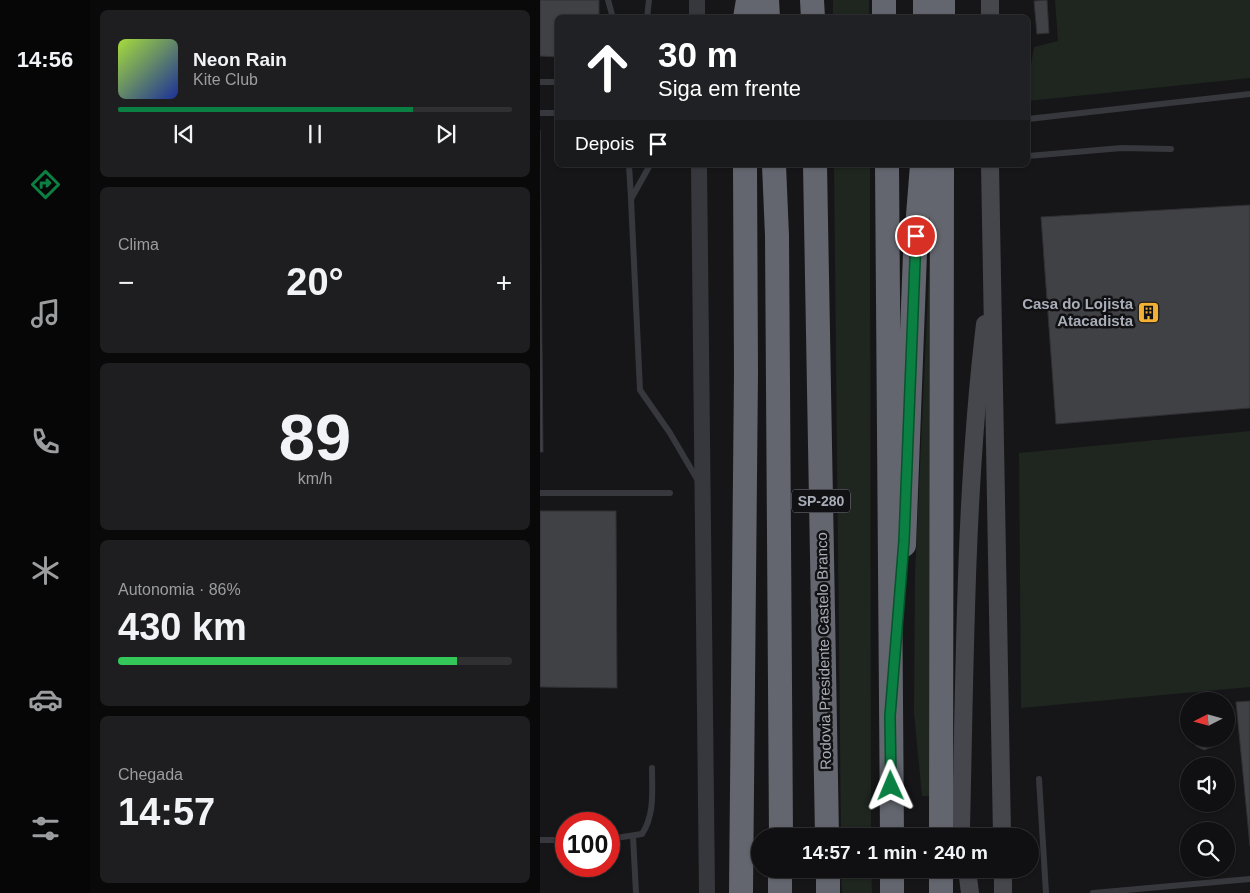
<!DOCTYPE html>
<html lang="pt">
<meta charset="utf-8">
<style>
body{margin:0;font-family:Helvetica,sans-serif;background:#1e1e20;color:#f1f3f6;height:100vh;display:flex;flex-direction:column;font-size:19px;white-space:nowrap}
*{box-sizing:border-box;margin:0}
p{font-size:16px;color:#9c9d9f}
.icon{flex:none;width:28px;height:28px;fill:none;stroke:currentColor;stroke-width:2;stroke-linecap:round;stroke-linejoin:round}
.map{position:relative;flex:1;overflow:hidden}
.details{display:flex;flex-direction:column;gap:10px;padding:10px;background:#09090a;width:450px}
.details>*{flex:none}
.banner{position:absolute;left:15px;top:15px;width:475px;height:152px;border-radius:8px;box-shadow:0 1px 4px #0004,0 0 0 1px #303032;background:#202124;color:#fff;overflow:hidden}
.needle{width:32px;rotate:264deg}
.tools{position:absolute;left:640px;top:692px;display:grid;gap:10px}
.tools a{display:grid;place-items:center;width:55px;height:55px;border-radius:50%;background:#101012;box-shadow:0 1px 4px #0004,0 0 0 1px #303032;font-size:25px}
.speed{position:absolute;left:15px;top:812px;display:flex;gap:10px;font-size:25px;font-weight:700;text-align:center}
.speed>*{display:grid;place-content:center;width:65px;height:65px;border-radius:50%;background:#101012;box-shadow:0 1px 4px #0004,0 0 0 1px #303032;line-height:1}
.speed .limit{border:8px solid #d22;background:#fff;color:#111}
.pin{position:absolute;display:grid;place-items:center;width:42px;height:42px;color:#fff;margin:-21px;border:2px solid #fff;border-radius:50%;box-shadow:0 1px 5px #0007}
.me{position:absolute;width:55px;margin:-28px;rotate:359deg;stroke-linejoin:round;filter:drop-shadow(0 0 4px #0008)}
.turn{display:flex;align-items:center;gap:18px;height:105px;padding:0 20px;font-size:22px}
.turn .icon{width:65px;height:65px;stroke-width:2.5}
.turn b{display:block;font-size:35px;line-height:42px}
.then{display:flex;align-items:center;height:48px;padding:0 20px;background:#0003;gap:10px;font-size:19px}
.big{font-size:38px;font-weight:700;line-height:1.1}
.details .tile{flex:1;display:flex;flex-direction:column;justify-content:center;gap:8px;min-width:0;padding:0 18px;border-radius:8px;background:#1e1e20}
.details .dial{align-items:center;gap:0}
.dial b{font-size:65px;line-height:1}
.song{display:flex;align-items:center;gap:15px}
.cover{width:60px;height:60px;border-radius:8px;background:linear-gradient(135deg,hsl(80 70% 55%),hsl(230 70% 35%))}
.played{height:5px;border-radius:2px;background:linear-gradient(90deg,#0b8043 75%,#303032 75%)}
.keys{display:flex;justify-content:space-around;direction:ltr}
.heat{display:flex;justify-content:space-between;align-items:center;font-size:28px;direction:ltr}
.charge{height:8px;border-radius:4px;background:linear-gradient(90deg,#34c759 86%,#303032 0)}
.trip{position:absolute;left:211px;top:828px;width:288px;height:50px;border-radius:25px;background:#101012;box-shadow:0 1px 4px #0004,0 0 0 1px #303032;font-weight:700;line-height:50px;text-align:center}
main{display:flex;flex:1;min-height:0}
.dock{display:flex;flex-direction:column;width:90px;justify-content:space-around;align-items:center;background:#060607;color:#9c9d9f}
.dock .icon{width:35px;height:35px}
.dock .current{color:#0b8043}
.dock b{font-size:22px;color:#f1f3f6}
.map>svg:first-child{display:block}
.green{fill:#1e261f}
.building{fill:#404145;stroke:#303034}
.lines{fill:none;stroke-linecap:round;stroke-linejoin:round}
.service{stroke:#37383d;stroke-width:6}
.tertiary{stroke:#37383d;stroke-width:16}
.secondary{stroke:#45474d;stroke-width:18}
.motorway{stroke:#63666e;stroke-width:24}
.route-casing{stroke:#07532c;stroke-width:12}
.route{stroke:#0b8043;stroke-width:9}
.labels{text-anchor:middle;stroke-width:5;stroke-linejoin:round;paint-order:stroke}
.shield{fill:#111113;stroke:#7b7e86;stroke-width:1}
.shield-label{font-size:14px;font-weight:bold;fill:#a8adb8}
.poi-label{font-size:15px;font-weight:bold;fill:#a8adb8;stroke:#111113;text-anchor:end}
.street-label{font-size:15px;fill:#a8adb8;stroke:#111113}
</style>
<main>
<nav class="dock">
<b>14:56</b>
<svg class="icon current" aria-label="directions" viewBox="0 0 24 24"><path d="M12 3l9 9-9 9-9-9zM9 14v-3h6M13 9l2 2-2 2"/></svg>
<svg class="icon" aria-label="music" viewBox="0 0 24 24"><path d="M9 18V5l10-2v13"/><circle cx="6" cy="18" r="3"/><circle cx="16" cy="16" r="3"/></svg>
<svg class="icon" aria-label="phone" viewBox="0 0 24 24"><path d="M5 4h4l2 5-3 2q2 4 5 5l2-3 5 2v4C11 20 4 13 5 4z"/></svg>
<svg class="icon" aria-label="climate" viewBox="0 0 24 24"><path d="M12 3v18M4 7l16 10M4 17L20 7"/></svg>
<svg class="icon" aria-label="car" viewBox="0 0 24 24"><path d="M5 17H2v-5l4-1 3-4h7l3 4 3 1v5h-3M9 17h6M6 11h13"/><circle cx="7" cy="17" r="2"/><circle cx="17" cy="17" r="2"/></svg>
<svg class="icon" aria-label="filters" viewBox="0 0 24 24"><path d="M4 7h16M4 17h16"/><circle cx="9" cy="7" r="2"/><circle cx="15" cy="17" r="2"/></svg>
</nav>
<section class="details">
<div class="tile">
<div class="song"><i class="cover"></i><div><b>Neon Rain</b><p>Kite Club</p></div></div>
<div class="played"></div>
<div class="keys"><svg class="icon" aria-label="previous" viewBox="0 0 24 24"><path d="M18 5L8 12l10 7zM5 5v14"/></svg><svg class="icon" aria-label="pause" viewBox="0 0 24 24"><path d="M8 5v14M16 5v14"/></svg><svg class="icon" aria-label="next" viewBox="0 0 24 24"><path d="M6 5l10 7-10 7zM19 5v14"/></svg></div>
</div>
<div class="tile"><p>Clima</p>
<div class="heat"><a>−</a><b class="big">20°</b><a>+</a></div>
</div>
<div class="tile dial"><b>89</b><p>km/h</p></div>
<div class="tile"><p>Autonomia · 86%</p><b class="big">430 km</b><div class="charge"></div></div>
<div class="tile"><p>Chegada</p><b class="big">14:57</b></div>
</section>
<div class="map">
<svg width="710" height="893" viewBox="0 0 710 893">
<rect width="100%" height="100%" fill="#161618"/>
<!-- green -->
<g class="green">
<rect x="293" y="0" width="36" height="17"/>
<path d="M515 0H710V78L488 101V83L494 47 518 41Z"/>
<path d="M294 165H330L331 836H301Z"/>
<path d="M394 165 391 796H382L374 713 375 574Z"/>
<path d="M710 431V687L481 708 479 453Z"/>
<path d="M301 869H331L332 893H302Z"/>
</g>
<!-- building -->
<g class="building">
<path d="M0 0H59V18H18V57L0 56Z"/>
<path d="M507 0 509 33 497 34 494 1Z"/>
<path d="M0 130 3 452H0Z"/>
<path d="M710 205V408L516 424 501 217Z"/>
<path d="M0 511H76L77 688 0 687Z"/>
<path d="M710 701V846L696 702Z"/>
<path d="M655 739H676V740L672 747 664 750 656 746Z"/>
</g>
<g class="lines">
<!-- service -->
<g class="service">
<path d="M68 0 73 18"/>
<path d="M107 18 109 0"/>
<path d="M0 82H18"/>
<path d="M0 113H18"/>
<path d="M488 119 710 94"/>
<path d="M488 156 582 148 631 149"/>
<path d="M89 165 91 198"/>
<path d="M110 165 91 199 100 390 130 433 157 479"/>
<path d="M0 493H130"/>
<path d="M499 779 506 893"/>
<path d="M93 836 96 893"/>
<path d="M69 839 102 834C115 814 112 790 112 768"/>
<path d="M0 840H26"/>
<path d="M553 893 710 879"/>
</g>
<!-- tertiary -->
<g class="tertiary">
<path d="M157 0V18"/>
<path d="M159 165 167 893"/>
</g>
<!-- secondary -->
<g class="secondary">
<path d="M450 18V0"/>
<path d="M450 165 462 836"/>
<path d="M421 828C425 660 425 491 445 324"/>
<path d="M427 869 430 893"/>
<path d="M463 869V893"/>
</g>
<!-- motorway -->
<g class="motorway">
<path d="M227 0 228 18"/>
<path d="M272 0 273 18"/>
<path d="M344 0V18"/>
<path d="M205 18 208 0"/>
<path d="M385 18V0"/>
<path d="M403 18V0"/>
<path d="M234 165 237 236 241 836"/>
<path d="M275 165 287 836"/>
<path d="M347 165 352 836"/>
<path d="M364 545 375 253 382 165"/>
<path d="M401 836 402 165"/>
<path d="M288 869V893"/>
<path d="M352 869V893"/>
<path d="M201 893 206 373 205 165"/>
<path d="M240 893V869"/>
<path d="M401 893V869"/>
</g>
</g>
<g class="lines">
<defs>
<path id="route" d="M351 786 350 716 364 541 376 236"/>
</defs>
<!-- route casing -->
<use href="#route" class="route-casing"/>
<!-- route -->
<use href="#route" class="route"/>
</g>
<!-- icons -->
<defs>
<symbol id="building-square" viewBox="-11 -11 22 22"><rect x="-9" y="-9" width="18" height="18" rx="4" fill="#f2b134" stroke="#111113"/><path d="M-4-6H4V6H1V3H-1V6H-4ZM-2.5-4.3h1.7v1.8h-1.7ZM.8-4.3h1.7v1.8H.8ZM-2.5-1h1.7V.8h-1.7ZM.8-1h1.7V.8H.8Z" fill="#111"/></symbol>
</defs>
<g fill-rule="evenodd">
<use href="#building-square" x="596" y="300" width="25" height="25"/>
</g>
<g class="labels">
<!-- shield labels -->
<rect class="shield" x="252" y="489.5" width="58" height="23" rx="4"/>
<g class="shield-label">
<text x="281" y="506">SP-280</text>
</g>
<!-- poi labels -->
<g class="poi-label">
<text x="593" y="309">Casa do Lojista<tspan x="593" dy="17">Atacadista</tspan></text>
</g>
<!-- street labels -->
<g class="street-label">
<text transform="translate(284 651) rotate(-91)" y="5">Rodovia Presidente Castelo Branco</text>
</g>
</g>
</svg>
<div class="tools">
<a><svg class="needle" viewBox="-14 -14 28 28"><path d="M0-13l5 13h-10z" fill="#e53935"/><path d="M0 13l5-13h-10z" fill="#9c9d9f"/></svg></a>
<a><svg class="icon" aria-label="sound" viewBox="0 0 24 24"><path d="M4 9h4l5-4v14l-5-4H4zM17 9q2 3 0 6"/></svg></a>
<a><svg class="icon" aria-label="search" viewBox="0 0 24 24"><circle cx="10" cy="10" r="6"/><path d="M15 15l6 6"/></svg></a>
</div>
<div class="speed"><div class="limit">100</div></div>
<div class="pin" style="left:376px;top:236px;background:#d93025"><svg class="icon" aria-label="arrive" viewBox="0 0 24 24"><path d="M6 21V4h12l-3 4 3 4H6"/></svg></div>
<svg class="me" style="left:351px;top:786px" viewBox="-20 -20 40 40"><path d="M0-17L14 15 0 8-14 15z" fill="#0b8043" stroke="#fff" stroke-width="4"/></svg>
<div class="trip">14:57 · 1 min · 240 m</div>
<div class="banner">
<div class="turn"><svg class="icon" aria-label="ahead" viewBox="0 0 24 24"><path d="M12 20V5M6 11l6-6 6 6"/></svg><div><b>30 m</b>Siga em frente</div></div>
<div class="then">Depois<svg class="icon" aria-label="arrive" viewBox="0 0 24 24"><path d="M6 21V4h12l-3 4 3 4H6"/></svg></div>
</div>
</div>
</main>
